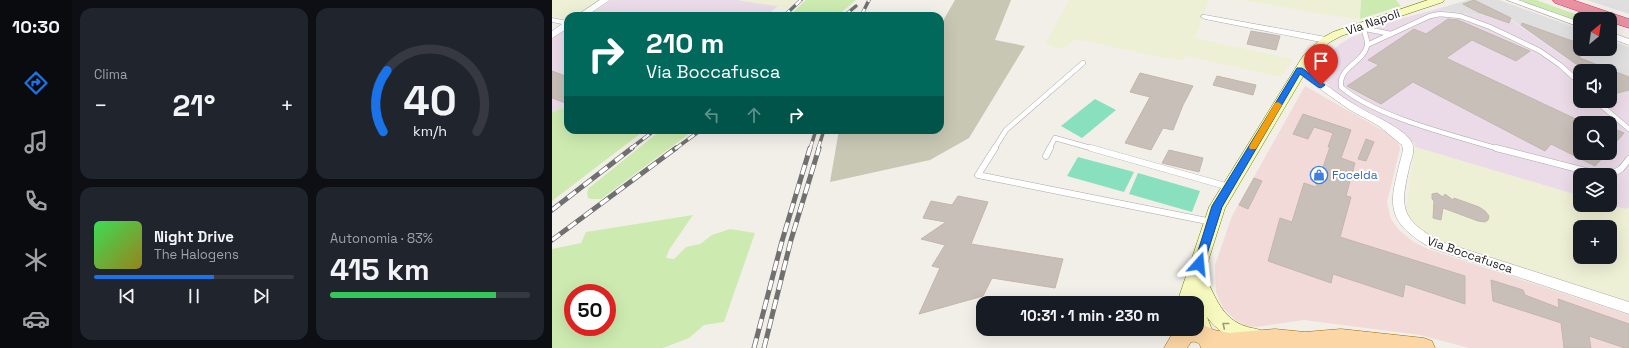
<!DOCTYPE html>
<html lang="it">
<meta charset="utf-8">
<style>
body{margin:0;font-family:"Space Grotesk",sans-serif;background:#20242c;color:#f1f3f6;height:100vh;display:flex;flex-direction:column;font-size:15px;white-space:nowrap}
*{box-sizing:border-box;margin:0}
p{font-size:13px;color:#9ea1a6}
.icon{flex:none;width:22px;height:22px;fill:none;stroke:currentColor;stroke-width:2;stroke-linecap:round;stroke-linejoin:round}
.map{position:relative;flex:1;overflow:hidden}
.drawer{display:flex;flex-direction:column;gap:8px;padding:8px;background:#0d0f14;width:480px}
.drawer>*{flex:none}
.guide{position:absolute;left:12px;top:12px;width:380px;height:122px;border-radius:12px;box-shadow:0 4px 16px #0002;background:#00695c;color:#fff;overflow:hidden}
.needle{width:26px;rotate:29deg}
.tools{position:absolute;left:1021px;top:12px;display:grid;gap:8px}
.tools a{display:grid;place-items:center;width:44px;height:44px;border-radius:8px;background:#171b24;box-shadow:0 4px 16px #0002;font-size:20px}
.speed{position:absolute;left:12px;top:284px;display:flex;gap:8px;font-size:20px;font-weight:700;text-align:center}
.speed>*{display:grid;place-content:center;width:52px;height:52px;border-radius:50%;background:#171b24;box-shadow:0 4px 16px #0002;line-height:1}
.speed .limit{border:6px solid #d22;background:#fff;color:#111}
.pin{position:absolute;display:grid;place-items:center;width:34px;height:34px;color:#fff;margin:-41px -17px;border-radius:50% 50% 50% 0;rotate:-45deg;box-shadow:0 0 4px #0007}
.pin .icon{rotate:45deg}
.me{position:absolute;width:44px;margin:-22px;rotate:18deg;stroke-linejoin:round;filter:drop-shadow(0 0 3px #0008)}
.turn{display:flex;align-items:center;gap:14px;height:84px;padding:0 16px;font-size:18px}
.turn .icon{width:52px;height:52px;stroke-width:2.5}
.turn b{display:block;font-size:28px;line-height:34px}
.lanes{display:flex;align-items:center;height:38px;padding:0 16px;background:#0003;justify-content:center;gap:20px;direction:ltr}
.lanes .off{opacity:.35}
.big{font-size:30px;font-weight:700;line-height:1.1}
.drawer .tile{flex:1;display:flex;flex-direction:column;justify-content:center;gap:6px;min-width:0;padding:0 14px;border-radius:12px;background:#20242c}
.drawer .dial{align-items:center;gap:0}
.dial svg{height:104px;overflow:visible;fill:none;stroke:#363941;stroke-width:7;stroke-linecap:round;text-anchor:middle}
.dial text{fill:#f1f3f6;stroke:none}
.song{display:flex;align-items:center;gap:12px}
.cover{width:48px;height:48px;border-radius:6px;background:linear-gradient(135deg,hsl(130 70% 55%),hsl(50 70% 35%))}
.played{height:4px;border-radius:2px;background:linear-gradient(90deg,#1a73e8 60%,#363941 60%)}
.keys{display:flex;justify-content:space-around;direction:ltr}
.heat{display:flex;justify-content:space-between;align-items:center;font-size:22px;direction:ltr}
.charge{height:6px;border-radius:3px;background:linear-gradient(90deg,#34c759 83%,#363941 0)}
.drawer .tiles{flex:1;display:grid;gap:8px;grid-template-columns:repeat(2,1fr)}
.trip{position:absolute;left:424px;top:296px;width:228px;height:40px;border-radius:12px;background:#171b24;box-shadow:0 4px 16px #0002;font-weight:700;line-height:40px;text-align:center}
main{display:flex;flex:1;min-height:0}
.tab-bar{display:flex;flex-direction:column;width:72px;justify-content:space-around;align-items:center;background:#090b0e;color:#9ea1a6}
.tab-bar .icon{width:28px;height:28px}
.tab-bar .active{color:#1a73e8}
.tab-bar b{font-size:18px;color:#f1f3f6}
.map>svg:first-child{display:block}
.residential{fill:#e0dfdf}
.commercial{fill:#f2dad9}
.industrial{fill:#ebdbe8;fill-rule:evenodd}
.construction{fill:#c7c7b4}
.farmland{fill:#eef0d5;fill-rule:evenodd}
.grass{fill:#cdebb0;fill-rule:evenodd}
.pitch{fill:#88e0be}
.building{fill:#c7bfb8;stroke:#c4b6ab}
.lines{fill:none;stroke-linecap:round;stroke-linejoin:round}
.service-far1-casing{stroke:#a9a9a9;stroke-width:5.5}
.service-casing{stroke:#a9a9a9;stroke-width:7}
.minor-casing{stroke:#a9a9a9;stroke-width:1}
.secondary-casing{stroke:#707d05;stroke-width:1}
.primary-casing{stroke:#a06b00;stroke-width:1}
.motorway-casing{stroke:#dc2a67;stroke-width:1}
.service-far1{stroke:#fff;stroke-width:4.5}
.service{stroke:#fff;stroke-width:6}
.minor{fill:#fff;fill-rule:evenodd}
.secondary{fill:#f7fabf;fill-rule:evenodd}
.primary{fill:#fcd6a4;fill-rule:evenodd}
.motorway{fill:#e892a2;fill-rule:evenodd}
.rail-far1-casing{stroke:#707070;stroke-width:3.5}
.rail-casing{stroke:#707070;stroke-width:5}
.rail-far1{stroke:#fff;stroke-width:2.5;stroke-dasharray:8;stroke-linecap:butt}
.rail{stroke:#fff;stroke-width:3.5;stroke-dasharray:10;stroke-linecap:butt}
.oneway{stroke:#979978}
.route{fill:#1a73e8;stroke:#114b97}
.slow{fill:#f59e0b}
.labels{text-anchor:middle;stroke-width:4;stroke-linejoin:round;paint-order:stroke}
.street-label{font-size:12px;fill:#222;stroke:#fff}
.shop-label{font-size:12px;fill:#366cbe;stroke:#fff;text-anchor:start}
</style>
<main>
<nav class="tab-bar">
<b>10:30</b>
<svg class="icon active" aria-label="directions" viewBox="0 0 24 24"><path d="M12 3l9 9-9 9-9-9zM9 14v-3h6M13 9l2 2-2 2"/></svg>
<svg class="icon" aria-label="music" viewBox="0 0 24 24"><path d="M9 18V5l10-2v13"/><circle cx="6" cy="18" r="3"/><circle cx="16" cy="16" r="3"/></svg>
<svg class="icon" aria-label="phone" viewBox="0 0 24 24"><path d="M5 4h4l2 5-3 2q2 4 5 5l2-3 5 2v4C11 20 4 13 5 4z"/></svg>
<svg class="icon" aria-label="climate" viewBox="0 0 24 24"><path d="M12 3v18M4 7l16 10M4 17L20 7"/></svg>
<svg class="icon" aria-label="car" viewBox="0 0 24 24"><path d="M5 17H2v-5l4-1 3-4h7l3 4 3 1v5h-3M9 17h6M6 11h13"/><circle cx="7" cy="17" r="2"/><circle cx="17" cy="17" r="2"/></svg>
</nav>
<section class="drawer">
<div class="tiles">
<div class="tile"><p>Clima</p>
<div class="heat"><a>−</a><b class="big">21°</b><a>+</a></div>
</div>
<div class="tile dial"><svg viewBox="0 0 100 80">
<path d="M14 69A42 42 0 1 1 86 69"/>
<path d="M14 69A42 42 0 0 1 17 22" stroke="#1a73e8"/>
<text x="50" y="56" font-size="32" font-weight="700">40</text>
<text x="50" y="72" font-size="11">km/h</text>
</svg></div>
<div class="tile">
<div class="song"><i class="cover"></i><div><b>Night Drive</b><p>The Halogens</p></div></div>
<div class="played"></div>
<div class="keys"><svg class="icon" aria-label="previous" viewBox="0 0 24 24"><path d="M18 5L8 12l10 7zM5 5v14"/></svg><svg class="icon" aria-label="pause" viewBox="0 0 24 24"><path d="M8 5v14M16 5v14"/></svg><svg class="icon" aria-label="next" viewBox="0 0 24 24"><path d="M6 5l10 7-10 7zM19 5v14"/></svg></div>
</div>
<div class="tile"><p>Autonomia · 83%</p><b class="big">415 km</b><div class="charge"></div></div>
</div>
</section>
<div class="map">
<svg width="1077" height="348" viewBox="0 0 1077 348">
<rect width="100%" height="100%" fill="#f2efe9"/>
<!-- residential -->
<g class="residential">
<path d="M916 0H947L1028 29V49H1058V40L1077 47V93L1065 95 1058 91V71H1031L952 14 942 17 894 11 888 8Z"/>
<path d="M1035 0H1077V14Z"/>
</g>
<!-- commercial -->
<path class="commercial" d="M753 86 839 135 847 144 848 149 835 202 839 219 847 230 862 242 876 249 1077 315V348H917L868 335 752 320 704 327 694 326 682 319 671 308 664 292 663 265 680 216Z"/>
<!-- industrial -->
<g class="industrial">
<path d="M60 0H186L226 6 214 16H35Z"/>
<path d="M888 8 894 11 942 17 951 14 1031 71H1028V101H1058V91L1065 95 1077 93V208L1073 209 1058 205V175H1028V196L863 147 862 143 852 133 836 122 781 92 769 73 771 59 788 44 798 38 841 21ZM1028 123H1058V153H1028Z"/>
<path d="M16 28V106L0 112V39Z"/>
</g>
<!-- construction -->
<path class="construction" d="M403 0H459L443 40 473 46 417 138 378 160 278 182 287 130H388V26Z"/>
<!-- farmland -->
<g class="farmland">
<path d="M0 0H50L22 16H16V18H12L0 16Z"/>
<path d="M186 0H244L236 8Z"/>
<path d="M517 0H657L643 38 741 59 729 77 633 56 631 61 603 56 527 40H522L514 47 505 48 493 44Z"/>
<path d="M689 0H809L808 19 789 17Z"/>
<path d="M863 147 1028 196V205H1058L1073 209 1077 208V302L884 241 873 235 853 216ZM1028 227H1058V257H1028Z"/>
</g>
<!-- grass -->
<g class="grass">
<path d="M254 0H304L285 16H237Z"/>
<path d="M809 0H844L849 6 808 19Z"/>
<path d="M966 0H984L1037 19H1028V22Z"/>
<path d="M16 106V130H93L0 201V112Z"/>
<path d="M109 130H142L49 199H39L36 198 35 192 37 188Z"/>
<path d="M141 215 117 250 114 258 122 259 134 247 148 244 160 235 178 229 203 233 172 322 152 325 137 338 111 348H0V249L29 243 34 232ZM21 293H55V327H21Z"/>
</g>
<!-- pitch -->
<g class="pitch">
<path d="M543 99 564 110 530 138 509 126Z"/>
<path d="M526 157 582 172 572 192 515 176Z"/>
<path d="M586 173 648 191 640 212 577 194Z"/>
</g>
<!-- building -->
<g class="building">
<path d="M922 0 959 18 957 23 926 12 911 4Z"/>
<path d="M896 19 906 20 978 51 964 61 920 40 894 58 1028 121V153H1055L1043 166 999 144 993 151 861 82 829 104 795 86 827 65 816 60 862 29 874 34Z"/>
<path d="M970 23 1026 43 1028 45V58L1077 77V90L1065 93 1058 88V71H1034L969 25Z"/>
<path d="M699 31 728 36 724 50 695 44Z"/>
<path d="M0 71 16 77V104L0 98Z"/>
<path d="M588 73 641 86 631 105 621 130 611 128 599 150 573 143 598 97 578 92Z"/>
<path d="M665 76 704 85 701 95 661 85Z"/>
<path d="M751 114 799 130 789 158 803 163 794 196 799 197 788 237 913 276V304L853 284 851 297 781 274 779 283 716 261 728 218 740 222 752 183 764 187 778 147H776L781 133 762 127 756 139 741 134Z"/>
<path d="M1058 127 1072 133 1058 149Z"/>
<path d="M814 139 822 142 814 161 806 159Z"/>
<path d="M617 150 651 158 647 172 610 163Z"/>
<path d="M702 178 710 181 696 209 687 205Z"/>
<path d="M885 193 891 197 893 194 901 200 902 198 927 207 933 211 937 216 936 220 933 222 926 221 891 208 889 220 881 218 882 201 880 199V194Z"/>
<path d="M406 196 436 202 419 244 511 259 503 288 440 278 431 296 367 314 388 268 380 266 393 245 369 239 394 222 371 218 379 201 400 205Z"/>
<path d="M939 280 971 290 973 295 1007 308 1006 299 1077 324V348H1073L1037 336 1039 348H1012L1009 323 941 301Z"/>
</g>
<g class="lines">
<defs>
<g id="service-far1">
<path d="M809 28 839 34 878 16 888 14 908 16 938 27 988 51 1008 65 1028 83"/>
<path d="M812 30C813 35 816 40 815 46 811 63 786 67 789 87 826 118 901 135 947 149"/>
<path d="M815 45 839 34"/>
<path d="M1044 101 1077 129"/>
<path d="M442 149 454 130 531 63"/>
<path d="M497 149 503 138 542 149"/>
</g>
<g id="service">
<path d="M443 148 426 175 660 222"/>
<path d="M539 148 677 187"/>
<path d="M944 148 1049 175"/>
<path d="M494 156 498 148"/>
<path d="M1058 175 1069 169 1077 159"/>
</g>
<g id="minor">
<path d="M48 0H58L34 16H24Z"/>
<path d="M955 0H966L1028 22V27Z"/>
<path d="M650 15H653L774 37 778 40 774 43 653 19 649 17Z"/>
<path d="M0 18 16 21V28L0 38V31L10 24 0 22Z"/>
<path d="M1058 32 1077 39V45L1058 38Z"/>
<path d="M747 67C754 69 759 74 765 78 778 88 791 98 805 106 819 115 853 128 860 143 863 150 860 158 858 164 848 207 847 218 887 241L1077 302V314L879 248C828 219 839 200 851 150L850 145 827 126 798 110 744 72 742 70 744 68Z"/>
</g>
<path id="secondary" d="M876 0H892L891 2 789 36 778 42 762 58 673 208 652 274C662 293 668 316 690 325 696 328 704 328 711 331L714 337 711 343C691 348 666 333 655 317L662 335 660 341 653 344 646 341 640 329H645V306L650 308 645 297 643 303H625L657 207 751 56 770 38 781 32Z"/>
<path id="primary" d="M645 322 662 330 677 333 723 329 753 332 789 329 872 338 880 341 883 348H649C648 343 644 341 639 342L635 348H612L623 329H645Z"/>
<path id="motorway" d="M1001 0H1021L1077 19V28L1058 22V19H1049L1003 3Z"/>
</defs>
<!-- service-far1 casing -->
<use href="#service-far1" class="service-far1-casing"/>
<!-- service casing -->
<use href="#service" class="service-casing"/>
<!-- minor casing -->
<use href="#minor" class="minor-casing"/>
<!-- secondary casing -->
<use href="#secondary" class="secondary-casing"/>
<!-- primary casing -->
<use href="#primary" class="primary-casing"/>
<!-- motorway casing -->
<use href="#motorway" class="motorway-casing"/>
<!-- service-far1 -->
<use href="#service-far1" class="service-far1"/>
<!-- service -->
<use href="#service" class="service"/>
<!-- minor -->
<use href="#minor" class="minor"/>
<!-- secondary -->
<use href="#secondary" class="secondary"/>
<!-- primary -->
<use href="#primary" class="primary"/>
<!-- motorway -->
<use href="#motorway" class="motorway"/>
<defs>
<g id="rail-far1">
<path d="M232 16 249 0"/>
<path d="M292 16 304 6"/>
<path d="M309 16 317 0"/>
<path d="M78 149 103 130"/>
<path d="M123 149 149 130"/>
<path d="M258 149 264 130"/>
<path d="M266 149 272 130"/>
</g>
<g id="rail">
<path d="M0 210 80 148"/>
<path d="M0 240 124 148"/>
<path d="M202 348 230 241 258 148"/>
<path d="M212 348 239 240 267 148"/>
</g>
</defs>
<!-- rail-far1 casing -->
<use href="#rail-far1" class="rail-far1-casing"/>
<!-- rail casing -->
<use href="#rail" class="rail-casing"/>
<!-- rail-far1 -->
<use href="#rail-far1" class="rail-far1"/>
<!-- rail -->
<use href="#rail" class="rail"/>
</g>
<!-- one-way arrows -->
<defs><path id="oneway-chevron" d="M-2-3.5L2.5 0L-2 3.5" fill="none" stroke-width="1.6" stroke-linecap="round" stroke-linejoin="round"/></defs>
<use class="oneway" href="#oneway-chevron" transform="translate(673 325) rotate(-141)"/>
<!-- route -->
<path class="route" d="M745 68H750L773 85 769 88 766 87 748 74 670 207 651 267 647 268 643 267 642 264 660 206Z"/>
<!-- slow -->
<path class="slow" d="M726 102 730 105 704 149H698L697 147 698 145 723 103Z"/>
<!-- icons -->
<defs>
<symbol id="shop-ring" viewBox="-11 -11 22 22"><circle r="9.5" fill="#fff" stroke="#3f7fe0" stroke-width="1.5"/><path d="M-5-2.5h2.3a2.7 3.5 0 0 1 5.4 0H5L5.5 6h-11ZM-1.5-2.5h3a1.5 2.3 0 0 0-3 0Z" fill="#3f7fe0"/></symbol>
</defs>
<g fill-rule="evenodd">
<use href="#shop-ring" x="757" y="165" width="20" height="20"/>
</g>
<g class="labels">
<!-- street labels -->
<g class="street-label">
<text transform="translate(821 22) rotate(-19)" y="4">Via Napoli</text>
<text transform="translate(918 255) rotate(19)" y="4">Via Boccafusca</text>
</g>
<!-- shop labels -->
<g class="shop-label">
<text x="780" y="179">Focelda</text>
</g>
</g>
</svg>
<div class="tools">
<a><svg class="needle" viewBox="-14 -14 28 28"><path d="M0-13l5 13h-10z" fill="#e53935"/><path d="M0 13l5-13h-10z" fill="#9ea1a6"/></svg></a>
<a><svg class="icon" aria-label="sound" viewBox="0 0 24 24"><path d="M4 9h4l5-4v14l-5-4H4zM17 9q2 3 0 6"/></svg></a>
<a><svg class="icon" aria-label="search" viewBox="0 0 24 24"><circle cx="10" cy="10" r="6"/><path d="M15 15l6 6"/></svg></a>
<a><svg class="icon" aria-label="layers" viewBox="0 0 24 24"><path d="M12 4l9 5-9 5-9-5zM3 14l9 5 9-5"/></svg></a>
<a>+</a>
</div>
<div class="speed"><div class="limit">50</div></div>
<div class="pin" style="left:769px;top:85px;background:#d93025"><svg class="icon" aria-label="arrive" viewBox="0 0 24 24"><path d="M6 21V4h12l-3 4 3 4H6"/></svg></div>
<svg class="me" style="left:647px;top:264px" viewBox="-20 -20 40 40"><path d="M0-17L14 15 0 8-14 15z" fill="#1a73e8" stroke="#fff" stroke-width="4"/></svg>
<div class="trip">10:31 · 1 min · 230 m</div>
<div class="guide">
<div class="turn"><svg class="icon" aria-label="right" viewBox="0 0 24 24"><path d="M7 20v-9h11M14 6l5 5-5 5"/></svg><div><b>210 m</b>Via Boccafusca</div></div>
<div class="lanes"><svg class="icon off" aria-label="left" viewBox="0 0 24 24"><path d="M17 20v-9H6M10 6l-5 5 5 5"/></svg><svg class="icon off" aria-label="ahead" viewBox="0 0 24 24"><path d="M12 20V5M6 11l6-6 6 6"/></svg><svg class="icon" aria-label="right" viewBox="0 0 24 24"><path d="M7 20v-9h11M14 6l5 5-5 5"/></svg></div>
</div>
</div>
</main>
